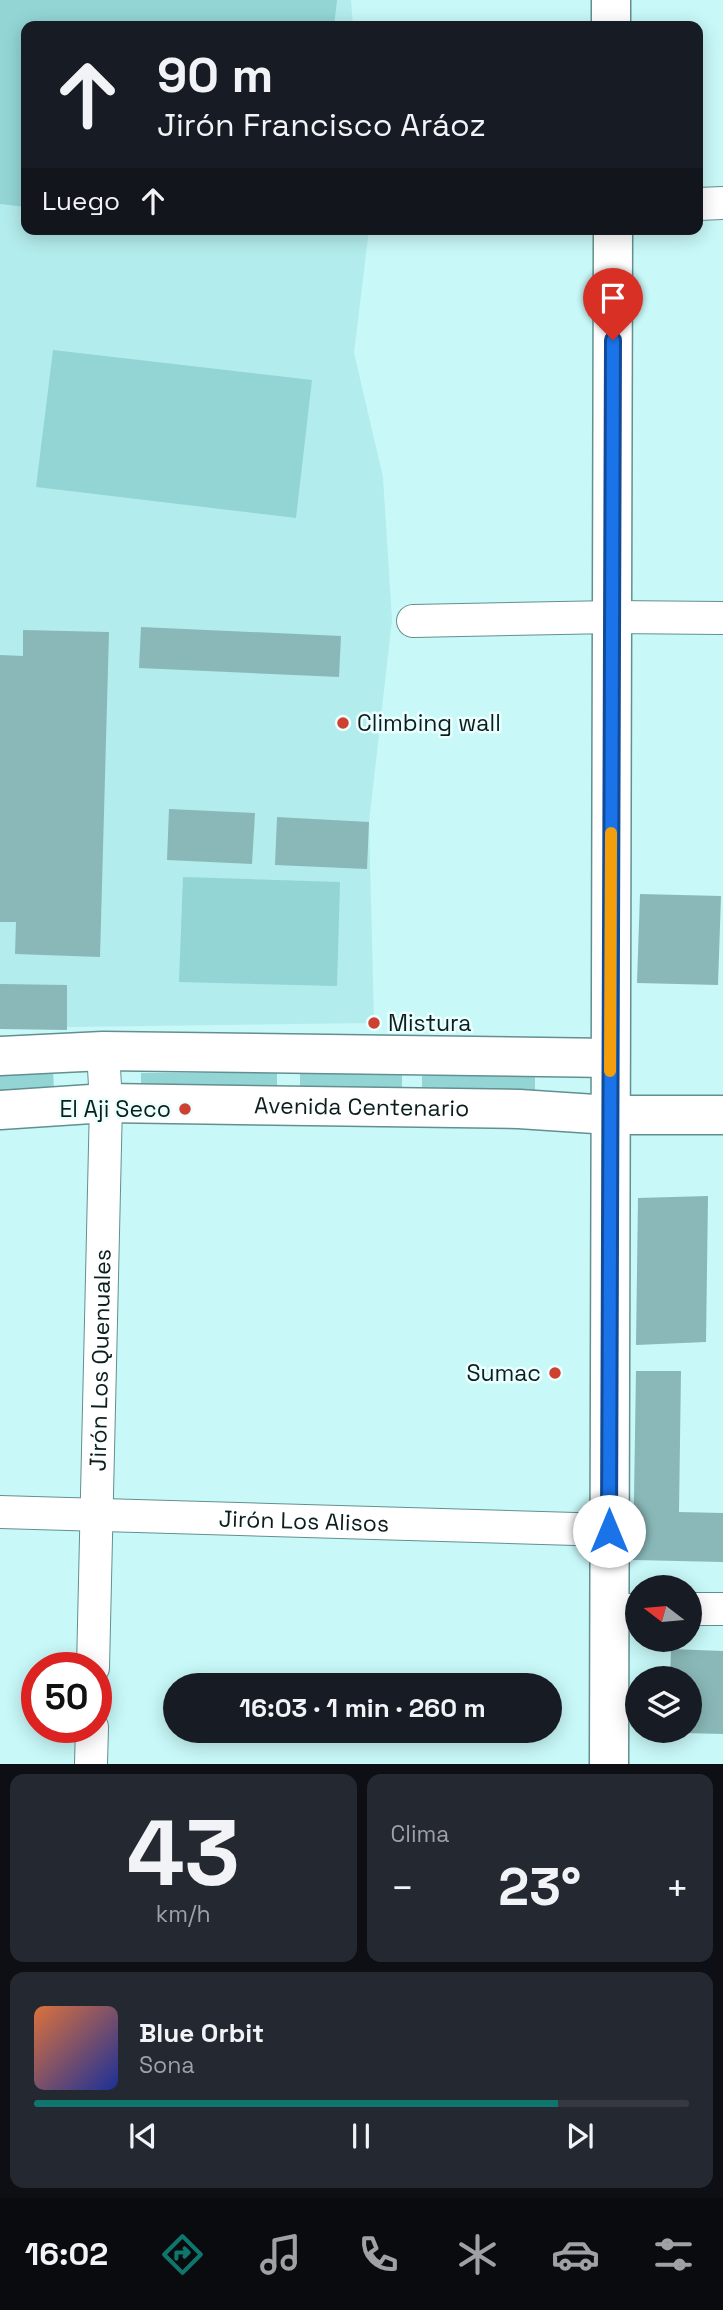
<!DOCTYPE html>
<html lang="es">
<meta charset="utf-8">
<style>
body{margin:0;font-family:"Space Grotesk",sans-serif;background:#242831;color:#f1f3f6;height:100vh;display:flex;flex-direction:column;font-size:26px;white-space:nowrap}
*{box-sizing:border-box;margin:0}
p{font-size:23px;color:#9ea1a6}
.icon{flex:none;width:38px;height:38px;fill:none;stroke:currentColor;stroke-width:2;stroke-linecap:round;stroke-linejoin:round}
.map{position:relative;height:1764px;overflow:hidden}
.details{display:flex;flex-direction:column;gap:10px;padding:10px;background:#0d0f14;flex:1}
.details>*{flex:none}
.top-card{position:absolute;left:21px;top:21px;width:682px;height:214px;border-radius:14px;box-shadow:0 4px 18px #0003;background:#171b24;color:#f1f3f6;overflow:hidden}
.needle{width:46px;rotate:286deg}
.buttons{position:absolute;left:625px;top:1575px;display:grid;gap:14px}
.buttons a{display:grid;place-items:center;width:77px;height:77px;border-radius:50%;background:#171b24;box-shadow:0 4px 18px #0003;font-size:35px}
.speed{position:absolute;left:21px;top:1652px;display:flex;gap:14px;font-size:35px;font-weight:700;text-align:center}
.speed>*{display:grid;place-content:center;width:91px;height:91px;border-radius:50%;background:#171b24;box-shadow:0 4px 18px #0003;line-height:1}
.speed .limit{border:10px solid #d22;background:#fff;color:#111}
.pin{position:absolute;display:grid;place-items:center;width:60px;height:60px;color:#fff;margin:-72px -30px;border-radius:50% 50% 50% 0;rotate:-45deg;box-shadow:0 0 7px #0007}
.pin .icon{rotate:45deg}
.me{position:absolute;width:77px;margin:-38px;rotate:0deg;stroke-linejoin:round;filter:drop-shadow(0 0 5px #0008)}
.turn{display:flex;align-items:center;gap:24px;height:147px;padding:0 21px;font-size:32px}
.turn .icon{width:91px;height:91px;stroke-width:2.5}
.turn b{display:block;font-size:49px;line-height:60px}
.then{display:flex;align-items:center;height:66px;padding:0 21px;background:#0003;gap:14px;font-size:26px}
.big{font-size:52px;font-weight:600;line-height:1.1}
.details .card{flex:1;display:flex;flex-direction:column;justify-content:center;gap:10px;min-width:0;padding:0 24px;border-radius:14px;background:#242831}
.details .dial{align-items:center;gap:0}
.dial b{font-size:91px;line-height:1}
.song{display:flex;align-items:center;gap:21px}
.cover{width:84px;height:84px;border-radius:10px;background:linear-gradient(135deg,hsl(20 70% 55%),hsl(230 70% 35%))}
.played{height:7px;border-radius:4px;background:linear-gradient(90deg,#0f766e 80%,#363941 80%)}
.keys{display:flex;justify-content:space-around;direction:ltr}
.heat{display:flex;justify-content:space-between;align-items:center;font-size:38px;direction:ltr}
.details .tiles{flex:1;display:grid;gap:10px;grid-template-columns:1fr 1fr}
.card:last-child{grid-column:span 2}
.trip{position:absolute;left:163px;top:1673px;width:399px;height:70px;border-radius:35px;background:#171b24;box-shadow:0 4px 18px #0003;font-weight:600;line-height:70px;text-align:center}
.tab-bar{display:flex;height:112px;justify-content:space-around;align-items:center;background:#090b0e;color:#9ea1a6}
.tab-bar .icon{width:49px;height:49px}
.tab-bar .current{color:#0f766e}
.tab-bar b{font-size:32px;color:#f1f3f6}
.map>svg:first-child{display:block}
.built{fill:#b3ecec}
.green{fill:#93d5d5}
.building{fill:#8ab8b8}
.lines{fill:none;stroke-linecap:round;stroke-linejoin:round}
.minor-casing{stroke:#638f90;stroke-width:34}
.secondary-casing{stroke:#638f90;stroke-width:41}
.minor{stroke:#fff;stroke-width:32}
.secondary{stroke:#fff;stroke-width:38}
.route-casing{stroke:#114b97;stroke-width:18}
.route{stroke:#1a73e8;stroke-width:12}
.slow{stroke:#f59e0b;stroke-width:12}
.poi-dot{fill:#ce4131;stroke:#ecffff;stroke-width:2.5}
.labels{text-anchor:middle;stroke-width:5;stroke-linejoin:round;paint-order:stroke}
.poi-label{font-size:23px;fill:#0b1e1e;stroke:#ecffff;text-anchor:start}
.street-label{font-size:23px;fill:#0b1e1e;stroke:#ecffff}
</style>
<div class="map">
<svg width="723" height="1764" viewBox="0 0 723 1764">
<rect width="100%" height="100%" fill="#c8f8f8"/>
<!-- built -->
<path class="built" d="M0 0H351L353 26H26V229H369L354 353 383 477 392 620 369 822 374 1023 0 1028Z"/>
<!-- green -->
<g class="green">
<path d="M0 0H337L334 26H26V207L0 204Z"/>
<path d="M53 350 312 380 296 518 36 487Z"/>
<path d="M183 877 340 882 337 986 179 982Z"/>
<path d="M53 1069 54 1090 0 1093V1071Z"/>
<rect x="141" y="1073" width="136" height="18"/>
<rect x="300" y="1074" width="102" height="21"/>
<path d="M535 1074V1096L422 1097V1076Z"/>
</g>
<!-- building -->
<g class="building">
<path d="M141 627 341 636 339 677 139 668Z"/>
<path d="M23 630 109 632 100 957 15 954 16 922H0V655L23 656Z"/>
<path d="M169 809 255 813 252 864 167 860Z"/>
<path d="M277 817 369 822 367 869 275 865Z"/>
<path d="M640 894 721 896 718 985 637 983Z"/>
<path d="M0 984 67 985V1030L0 1029Z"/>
<path d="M708 1196 706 1342 636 1345 638 1198Z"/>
<path d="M636 1371H681L679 1512 723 1513V1562L633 1560Z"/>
<path d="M671 1649 723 1651V1734L684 1733V1731H690V1678H670Z"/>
</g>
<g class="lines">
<defs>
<g id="minor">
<path d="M698 204 723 203"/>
<path d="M413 621 612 617 723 618"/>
<path id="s1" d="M0 1512 609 1530"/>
<path d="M690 1609H723"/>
<path d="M609 1610H637"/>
<path id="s2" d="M93 1668 106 1103 103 1051"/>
<path d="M91 1764 92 1727"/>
</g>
<g id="secondary">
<path d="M611 0V26"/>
<path d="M0 1056 103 1051 610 1058"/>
<path id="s3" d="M0 1110 106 1103 519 1109 610 1115H723"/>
<path d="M609 1764 613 229"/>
</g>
</defs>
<!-- minor casing -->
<use href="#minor" class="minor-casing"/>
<!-- secondary casing -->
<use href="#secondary" class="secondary-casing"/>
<!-- minor -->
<use href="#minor" class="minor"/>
<!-- secondary -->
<use href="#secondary" class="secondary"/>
</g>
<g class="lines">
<defs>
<path id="route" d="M609 1531 613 340"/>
</defs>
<!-- route casing -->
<use href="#route" class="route-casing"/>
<!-- route -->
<use href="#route" class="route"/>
<!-- slow -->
<path class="slow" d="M610 1071 611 833"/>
</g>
<!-- markers -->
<g class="poi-dot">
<circle cx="343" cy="723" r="7"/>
<circle cx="374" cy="1023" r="7"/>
<circle cx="185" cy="1109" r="7"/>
<circle cx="555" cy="1373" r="7"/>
</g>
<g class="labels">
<!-- poi labels -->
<g class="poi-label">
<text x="357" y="731">Climbing wall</text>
<text x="388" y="1031">Mistura</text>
<text x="171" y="1117" text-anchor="end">El Aji Seco</text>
<text x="541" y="1381" text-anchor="end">Sumac</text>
</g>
<!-- street labels -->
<g class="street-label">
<text dy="8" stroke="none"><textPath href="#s3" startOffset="362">Avenida Centenario</textPath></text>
<text dy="8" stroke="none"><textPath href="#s2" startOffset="308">Jirón Los Quenuales</textPath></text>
<text dy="8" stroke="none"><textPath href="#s1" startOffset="304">Jirón Los Alisos</textPath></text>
</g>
</g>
</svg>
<div class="buttons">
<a><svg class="needle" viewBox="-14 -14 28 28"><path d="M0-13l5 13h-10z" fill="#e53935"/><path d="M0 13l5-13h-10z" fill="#9ea1a6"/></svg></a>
<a><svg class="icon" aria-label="layers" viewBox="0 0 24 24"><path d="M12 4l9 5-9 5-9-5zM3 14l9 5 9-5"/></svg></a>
</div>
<div class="speed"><div class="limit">50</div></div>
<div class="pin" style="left:613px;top:340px;background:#d93025"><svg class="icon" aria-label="arrive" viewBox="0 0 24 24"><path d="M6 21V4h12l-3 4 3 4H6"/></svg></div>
<svg class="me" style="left:609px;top:1531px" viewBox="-20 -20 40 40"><circle r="19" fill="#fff"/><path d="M0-13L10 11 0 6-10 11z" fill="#1a73e8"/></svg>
<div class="trip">16:03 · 1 min · 260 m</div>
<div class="top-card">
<div class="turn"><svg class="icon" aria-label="ahead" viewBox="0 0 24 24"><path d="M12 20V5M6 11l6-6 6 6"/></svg><div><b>90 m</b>Jirón Francisco Aráoz</div></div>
<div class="then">Luego<svg class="icon" aria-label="ahead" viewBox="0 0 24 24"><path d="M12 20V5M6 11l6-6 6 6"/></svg></div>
</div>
</div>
<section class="details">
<div class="tiles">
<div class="card dial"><b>43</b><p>km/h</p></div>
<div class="card"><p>Clima</p>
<div class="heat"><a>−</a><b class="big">23°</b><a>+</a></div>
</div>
<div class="card">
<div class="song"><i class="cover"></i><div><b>Blue Orbit</b><p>Sona</p></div></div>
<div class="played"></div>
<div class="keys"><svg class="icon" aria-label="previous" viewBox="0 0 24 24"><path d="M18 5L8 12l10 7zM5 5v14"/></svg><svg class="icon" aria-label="pause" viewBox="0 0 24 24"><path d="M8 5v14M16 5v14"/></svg><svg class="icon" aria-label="next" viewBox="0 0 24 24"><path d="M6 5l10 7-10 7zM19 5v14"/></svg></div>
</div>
</div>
</section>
<nav class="tab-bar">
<b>16:02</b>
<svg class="icon current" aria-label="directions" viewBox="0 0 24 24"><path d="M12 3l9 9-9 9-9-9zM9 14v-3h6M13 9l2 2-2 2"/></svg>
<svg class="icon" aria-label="music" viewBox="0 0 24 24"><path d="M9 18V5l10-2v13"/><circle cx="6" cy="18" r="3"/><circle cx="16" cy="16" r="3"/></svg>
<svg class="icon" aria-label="phone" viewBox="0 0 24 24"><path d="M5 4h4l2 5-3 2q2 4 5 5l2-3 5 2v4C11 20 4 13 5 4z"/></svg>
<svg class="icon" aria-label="climate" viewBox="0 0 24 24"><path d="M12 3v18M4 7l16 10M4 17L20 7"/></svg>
<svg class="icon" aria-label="car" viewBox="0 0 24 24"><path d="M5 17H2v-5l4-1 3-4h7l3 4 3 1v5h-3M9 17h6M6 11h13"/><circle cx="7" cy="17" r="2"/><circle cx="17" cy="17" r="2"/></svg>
<svg class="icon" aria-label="filters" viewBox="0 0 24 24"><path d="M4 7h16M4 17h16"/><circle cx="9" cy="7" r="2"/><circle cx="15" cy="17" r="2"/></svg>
</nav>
